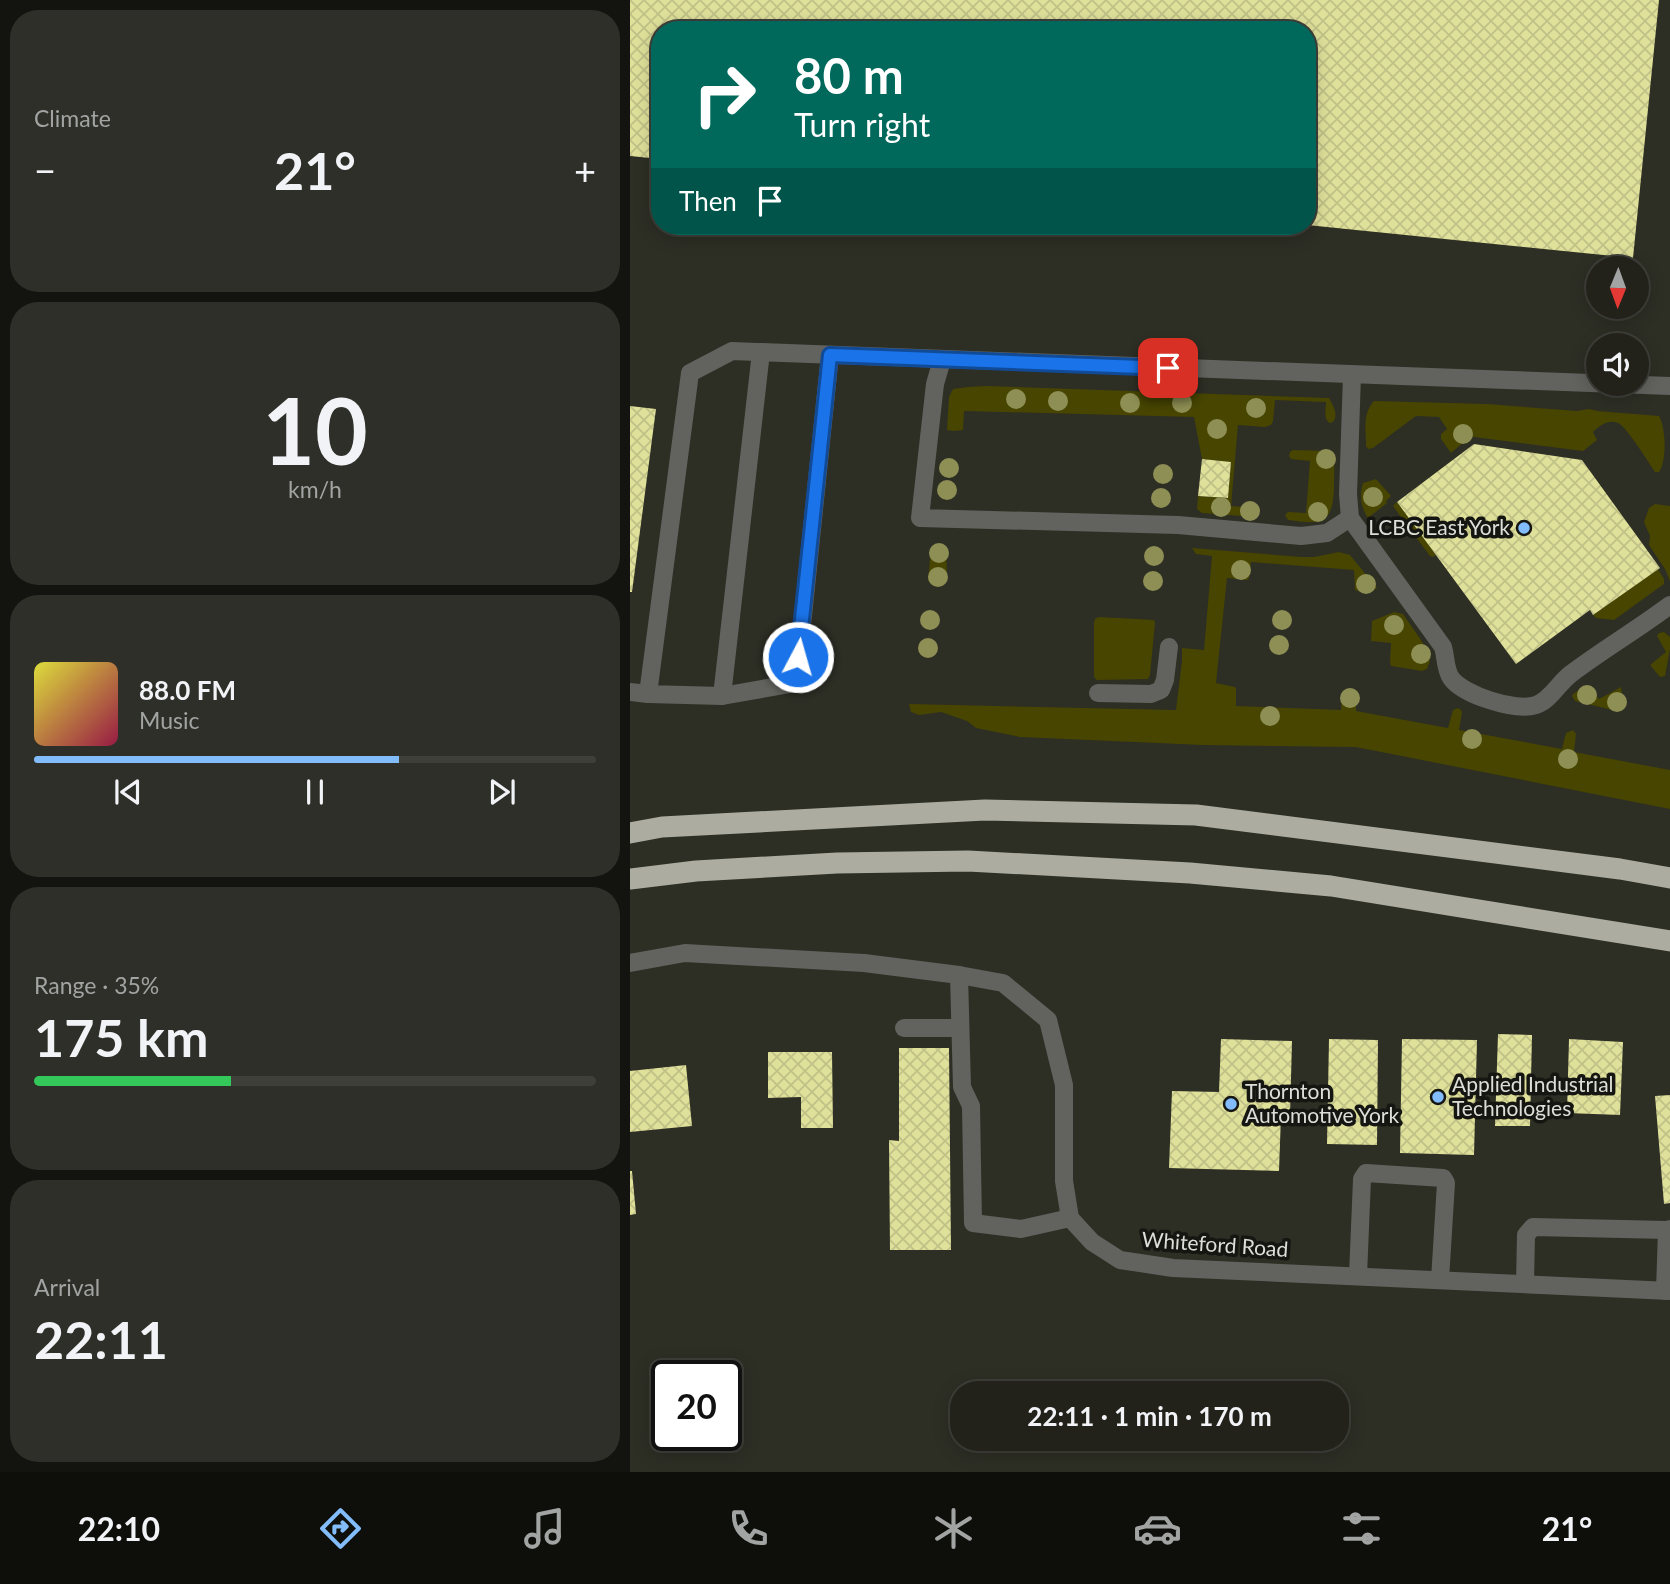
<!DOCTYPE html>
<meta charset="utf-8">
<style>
body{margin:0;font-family:Lato,sans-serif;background:#2e2f28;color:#f1f3f6;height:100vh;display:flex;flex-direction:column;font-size:26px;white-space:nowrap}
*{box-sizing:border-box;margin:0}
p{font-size:23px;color:#a2a4a3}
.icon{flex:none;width:38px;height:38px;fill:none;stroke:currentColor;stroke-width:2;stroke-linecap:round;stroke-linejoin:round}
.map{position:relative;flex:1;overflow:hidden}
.details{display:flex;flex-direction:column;gap:10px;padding:10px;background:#13130f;width:630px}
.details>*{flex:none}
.hud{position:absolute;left:21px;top:21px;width:665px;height:214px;border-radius:28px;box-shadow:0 4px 18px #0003,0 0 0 2px #3f3f3a;background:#00695c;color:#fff;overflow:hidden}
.needle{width:46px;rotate:181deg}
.controls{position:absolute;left:956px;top:256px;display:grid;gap:14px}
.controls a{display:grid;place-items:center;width:63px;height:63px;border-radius:50%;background:#22221b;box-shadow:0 4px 18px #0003,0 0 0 2px #3f3f3a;font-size:35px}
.speed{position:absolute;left:21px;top:1360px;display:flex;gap:14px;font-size:35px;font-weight:700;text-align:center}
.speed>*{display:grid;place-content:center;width:91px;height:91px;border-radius:50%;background:#22221b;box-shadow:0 4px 18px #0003,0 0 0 2px #3f3f3a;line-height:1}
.speed .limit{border:4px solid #111;border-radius:10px;background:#fff;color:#111}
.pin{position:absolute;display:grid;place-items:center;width:60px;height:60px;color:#fff;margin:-30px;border-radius:14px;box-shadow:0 4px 10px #0006}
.me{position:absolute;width:77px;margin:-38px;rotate:6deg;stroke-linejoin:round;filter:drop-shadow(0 0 5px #0008)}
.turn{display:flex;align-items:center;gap:24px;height:147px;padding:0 28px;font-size:32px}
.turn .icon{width:91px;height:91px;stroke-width:2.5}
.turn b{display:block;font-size:49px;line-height:60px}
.then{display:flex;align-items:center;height:66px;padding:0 28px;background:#0003;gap:14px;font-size:26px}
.big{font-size:52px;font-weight:700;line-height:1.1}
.details .widget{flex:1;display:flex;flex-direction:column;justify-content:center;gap:10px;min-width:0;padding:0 24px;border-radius:28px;background:#2e2f28}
.details .dial{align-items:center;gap:0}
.dial b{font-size:91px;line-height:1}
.song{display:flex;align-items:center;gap:21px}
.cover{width:84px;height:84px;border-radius:10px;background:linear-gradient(135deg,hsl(60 70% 55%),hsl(340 70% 35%))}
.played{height:7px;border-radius:4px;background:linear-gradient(90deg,#83bcfb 65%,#3f3f3a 65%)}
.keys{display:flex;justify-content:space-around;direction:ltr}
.heat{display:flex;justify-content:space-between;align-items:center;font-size:38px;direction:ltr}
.charge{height:10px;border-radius:5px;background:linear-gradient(90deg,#34c759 35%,#3f3f3a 0)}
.trip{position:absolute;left:320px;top:1381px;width:399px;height:70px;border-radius:28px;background:#22221b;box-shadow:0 4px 18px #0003,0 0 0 2px #3f3f3a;font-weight:700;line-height:70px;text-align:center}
.tab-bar{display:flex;height:112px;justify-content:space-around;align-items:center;background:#0e0e0b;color:#a2a4a3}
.tab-bar .icon{width:49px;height:49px}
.tab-bar .active{color:#83bcfb}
.tab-bar b{font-size:32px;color:#f1f3f6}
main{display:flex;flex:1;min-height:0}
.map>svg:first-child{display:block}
.grass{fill:#474500}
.building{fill:url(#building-cross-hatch)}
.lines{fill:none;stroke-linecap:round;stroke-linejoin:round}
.minor{stroke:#62635e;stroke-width:18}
.highway{stroke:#acaca0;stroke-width:21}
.tree{fill:#8e8f54}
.route-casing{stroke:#114b97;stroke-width:18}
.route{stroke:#1a73e8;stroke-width:12}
.poi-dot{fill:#83bcfb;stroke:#151611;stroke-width:2.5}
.labels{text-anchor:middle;stroke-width:7;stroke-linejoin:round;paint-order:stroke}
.poi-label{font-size:21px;fill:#deded8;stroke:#151611;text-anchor:start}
.street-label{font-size:21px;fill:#deded8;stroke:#151611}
</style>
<main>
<section class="details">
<div class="widget"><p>Climate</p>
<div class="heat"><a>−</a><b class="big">21°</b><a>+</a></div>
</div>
<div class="widget dial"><b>10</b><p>km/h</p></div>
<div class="widget">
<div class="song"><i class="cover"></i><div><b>88.0 FM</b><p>Music</p></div></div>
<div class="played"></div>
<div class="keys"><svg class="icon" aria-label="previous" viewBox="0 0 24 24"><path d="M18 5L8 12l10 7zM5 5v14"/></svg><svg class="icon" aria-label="pause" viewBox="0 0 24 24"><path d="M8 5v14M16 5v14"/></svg><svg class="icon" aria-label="next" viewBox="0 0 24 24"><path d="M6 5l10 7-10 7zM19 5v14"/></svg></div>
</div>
<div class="widget"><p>Range · 35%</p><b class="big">175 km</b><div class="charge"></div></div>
<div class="widget"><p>Arrival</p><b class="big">22:11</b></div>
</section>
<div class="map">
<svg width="1040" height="1472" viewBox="0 0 1040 1472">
<defs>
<pattern id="building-cross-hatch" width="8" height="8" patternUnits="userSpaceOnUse" patternTransform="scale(1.75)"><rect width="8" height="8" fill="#dfe099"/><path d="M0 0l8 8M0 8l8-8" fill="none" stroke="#c0c187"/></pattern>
</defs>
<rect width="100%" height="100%" fill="#2d2e24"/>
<!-- grass -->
<g class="grass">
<path d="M357 386 699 398C703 405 709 415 703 422L700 423C693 419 696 409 696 402L645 400 643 421 641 425 635 427 608 425 601 506 625 508 628 512 625 517 572 513 567 509 568 496 598 498 601 462 572 459 564 417 334 411 333 430 324 431 317 430 319 397 323 389 338 387Z"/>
<path d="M744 401 857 404 947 411 959 409 968 411 1029 416C1036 428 1037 461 1029 472H1025C1019 463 996 426 988 423 977 419 970 426 963 432L967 440 953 451 844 437H840L821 453 811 439V434L817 429 809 417 786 416 743 448 738 449 736 446C736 430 732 414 744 401Z"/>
<path d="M663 450 702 451 704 453C705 464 704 475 704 487 703 524 692 525 658 520L655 515 658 512 676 513 680 461 661 459 659 456 660 452Z"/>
<path d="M746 479 761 496 756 501 757 503 738 518C731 508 729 495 733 483Z"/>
<path d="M767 502 806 555 803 557 800 556 763 506Z"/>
<path d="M1025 504 1040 506V581L1035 569 1019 545 1020 536 1014 522 1019 508Z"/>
<path d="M307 544 314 545 316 548 317 580 313 586 302 585 298 580 301 548Z"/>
<path d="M562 548 671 557H684L709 552 720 555 747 588C742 593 731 593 725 590L724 570 621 562 619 578 618 580 597 578 586 683 605 687 606 689V706L711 710 712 694 714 691 723 690 726 693V711L818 728 823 710 828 708 831 710 832 713 829 730 932 749 936 733 943 730 946 734 944 752 1040 770V809L736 749 725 747 573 745 390 737 346 728 337 721 311 712 289 715 281 712 279 704 546 710 552 661V648L574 650 582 556 566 554Z"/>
<path d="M1028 569 1034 579V584L984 620 966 618 963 615Z"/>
<path d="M764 612 773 614 793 643 800 661 797 669 792 671 761 666 760 663 761 643 741 641 742 621Z"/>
<path d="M469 617 524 620 525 623 520 675 518 679 467 680 464 677V623L465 619Z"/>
<path d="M1034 632 1040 637V649L1035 676 1030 677 1020 665 1036 652 1027 636 1029 633Z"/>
<path d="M955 686H958L969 699 991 687 994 708 987 711 945 701 942 696 943 694Z"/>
</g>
<!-- building -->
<g class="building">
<path d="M0 0H1029L1003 258 677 225V30H30V159L0 156Z"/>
<path d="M0 406 26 409 2 592H0Z"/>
<path d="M844 444 952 460 1030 568 963 615 960 610 886 664 767 502Z"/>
<path d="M572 459 601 462 598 498 568 496Z"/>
<path d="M868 1034 902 1035 900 1126H865Z"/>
<path d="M591 1039 662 1041 660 1116 651 1115 649 1171 539 1168 542 1091 589 1092Z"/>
<path d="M699 1039 748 1040 747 1145 697 1144Z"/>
<path d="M772 1039 847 1040 844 1155 770 1153Z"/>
<path d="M939 1039 993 1042 990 1115 937 1113Z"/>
<path d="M269 1048H319L321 1250H260L259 1140 269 1141Z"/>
<path d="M138 1052H202L203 1128H171V1097L138 1098Z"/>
<path d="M56 1065 62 1126 0 1132V1071Z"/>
<path d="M1040 1095V1203L1034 1204 1025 1096Z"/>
<path d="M0 1171H2L6 1214 0 1215Z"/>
</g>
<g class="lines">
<!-- minor -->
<g class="minor">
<path d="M312 360 305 384 290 518 548 525 671 536 697 533 720 518"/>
<path d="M722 375 718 494 720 518 813 647C816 657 815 669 821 678 833 695 886 712 906 705 921 700 929 682 942 673 974 649 1008 629 1040 605"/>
<path d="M171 682 92 696 18 694 60 373 102 351 1040 386"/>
<path d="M166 683 200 355"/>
<path d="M0 692 18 694"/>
<path d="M468 693 521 694 531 690 535 680 539 647"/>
<path d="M92 696 131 352"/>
<path d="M0 963 55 953 234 963 329 975 373 983 418 1020 434 1085V1181L440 1218 462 1242 490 1260 543 1268 1040 1291"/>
<path d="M329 975 332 1087 341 1106 343 1223 391 1229 440 1218"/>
<path d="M274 1028H330"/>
<path d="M728 1276 732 1179 736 1173 813 1178 816 1183 810 1280"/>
<path d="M895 1284 896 1235 903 1227 1037 1230"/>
<path d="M1035 1291 1037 1230 1040 1229"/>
</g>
<!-- highway -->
<g class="highway">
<path d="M0 833 32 827 355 810 566 815 990 869 1040 878"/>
<path d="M0 879 66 871 207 863 338 861 560 873 701 886 1040 941"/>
</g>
</g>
<!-- trees -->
<g class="tree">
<circle cx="386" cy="399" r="10"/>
<circle cx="428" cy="401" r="10"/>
<circle cx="500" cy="403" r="10"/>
<circle cx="552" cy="403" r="10"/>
<circle cx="626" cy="408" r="10"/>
<circle cx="587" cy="429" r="10"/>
<circle cx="833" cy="434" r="10"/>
<circle cx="696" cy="459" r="10"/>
<circle cx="319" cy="468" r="10"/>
<circle cx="533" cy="474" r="10"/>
<circle cx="317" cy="490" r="10"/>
<circle cx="743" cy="497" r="10"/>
<circle cx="531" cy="498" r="10"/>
<circle cx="591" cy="507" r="10"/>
<circle cx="620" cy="511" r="10"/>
<circle cx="688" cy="512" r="10"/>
<circle cx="309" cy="553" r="10"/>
<circle cx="524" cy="556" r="10"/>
<circle cx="611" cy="570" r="10"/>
<circle cx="308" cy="577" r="10"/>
<circle cx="523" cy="581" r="10"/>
<circle cx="736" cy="584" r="10"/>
<circle cx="300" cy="620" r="10"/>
<circle cx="652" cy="620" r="10"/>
<circle cx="764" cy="625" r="10"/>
<circle cx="649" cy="645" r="10"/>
<circle cx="298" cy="648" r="10"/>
<circle cx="791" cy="654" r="10"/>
<circle cx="957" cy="695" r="10"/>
<circle cx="720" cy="698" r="10"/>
<circle cx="987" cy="702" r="10"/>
<circle cx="640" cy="716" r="10"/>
<circle cx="842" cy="739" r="10"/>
<circle cx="938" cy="759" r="10"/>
</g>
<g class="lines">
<defs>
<path id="route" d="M168 657 200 355 538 368"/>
</defs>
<!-- route casing -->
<use href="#route" class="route-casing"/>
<!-- route -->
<use href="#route" class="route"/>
</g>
<!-- markers -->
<g class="poi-dot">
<circle cx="894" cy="528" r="7"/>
<circle cx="808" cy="1097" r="7"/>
<circle cx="601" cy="1104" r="7"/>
</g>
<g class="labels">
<!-- poi labels -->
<g class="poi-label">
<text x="880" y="535" text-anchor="end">LCBC East York</text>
<text x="822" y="1092">Applied Industrial<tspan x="822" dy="24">Technologies</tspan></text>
<text x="615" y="1099">Thornton<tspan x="615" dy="24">Automotive York</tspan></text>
</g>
<!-- street labels -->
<g class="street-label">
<text transform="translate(585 1245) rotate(4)" y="7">Whiteford Road</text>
</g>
</g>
</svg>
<div class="controls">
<a><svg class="needle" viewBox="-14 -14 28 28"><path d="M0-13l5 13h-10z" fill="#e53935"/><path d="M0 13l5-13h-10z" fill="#a2a4a3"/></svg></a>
<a><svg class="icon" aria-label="sound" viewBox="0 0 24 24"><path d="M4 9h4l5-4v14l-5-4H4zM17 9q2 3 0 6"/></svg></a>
</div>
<div class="speed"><div class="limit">20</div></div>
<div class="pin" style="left:538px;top:368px;background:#d93025"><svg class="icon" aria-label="arrive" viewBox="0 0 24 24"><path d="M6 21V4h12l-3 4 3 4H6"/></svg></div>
<svg class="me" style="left:168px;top:657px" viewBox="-20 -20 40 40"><circle r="17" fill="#1a73e8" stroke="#fff" stroke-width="3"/><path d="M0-11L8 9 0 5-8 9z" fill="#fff"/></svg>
<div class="trip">22:11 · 1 min · 170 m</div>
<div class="hud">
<div class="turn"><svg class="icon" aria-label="right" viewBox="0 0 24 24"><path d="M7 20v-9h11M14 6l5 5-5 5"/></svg><div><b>80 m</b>Turn right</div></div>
<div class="then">Then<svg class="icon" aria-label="arrive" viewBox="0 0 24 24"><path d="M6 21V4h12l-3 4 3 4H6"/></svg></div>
</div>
</div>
</main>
<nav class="tab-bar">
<b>22:10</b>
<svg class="icon active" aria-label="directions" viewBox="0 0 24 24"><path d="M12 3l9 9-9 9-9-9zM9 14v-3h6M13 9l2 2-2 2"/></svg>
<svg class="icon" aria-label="music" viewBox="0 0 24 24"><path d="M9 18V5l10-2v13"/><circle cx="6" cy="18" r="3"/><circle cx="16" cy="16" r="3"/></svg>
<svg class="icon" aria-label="phone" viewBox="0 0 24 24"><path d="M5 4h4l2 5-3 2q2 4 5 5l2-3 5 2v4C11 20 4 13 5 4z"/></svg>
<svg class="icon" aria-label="climate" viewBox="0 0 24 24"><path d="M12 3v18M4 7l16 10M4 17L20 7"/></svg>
<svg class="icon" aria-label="car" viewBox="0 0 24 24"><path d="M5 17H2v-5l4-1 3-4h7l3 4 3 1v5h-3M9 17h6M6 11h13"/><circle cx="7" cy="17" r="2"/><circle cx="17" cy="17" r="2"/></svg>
<svg class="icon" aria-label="filters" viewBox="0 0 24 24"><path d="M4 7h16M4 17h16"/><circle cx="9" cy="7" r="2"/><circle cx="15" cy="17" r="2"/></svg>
<b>21°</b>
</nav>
